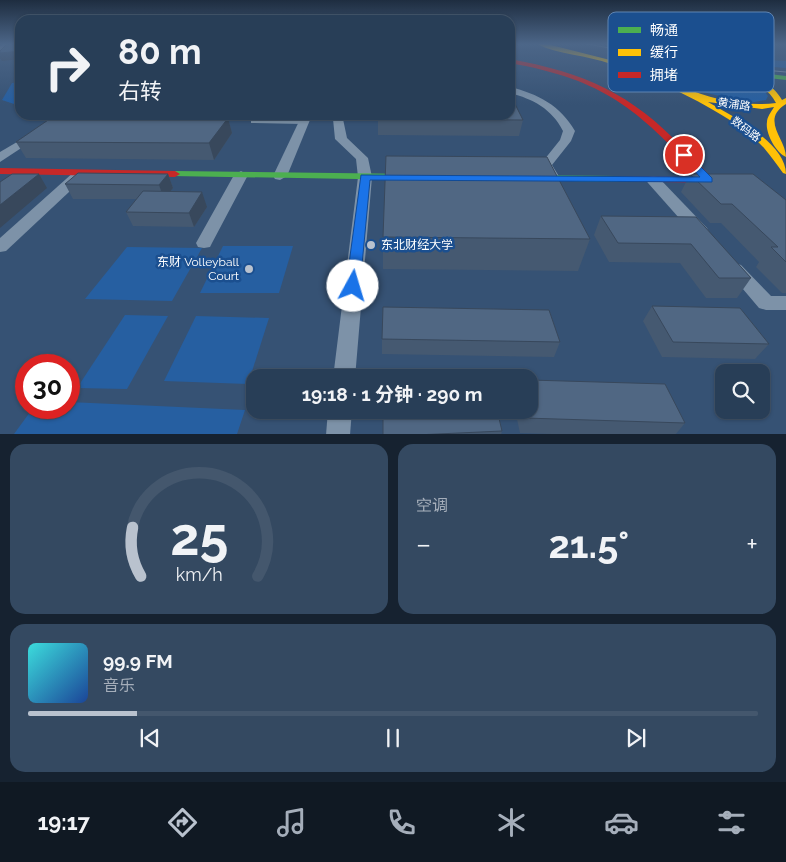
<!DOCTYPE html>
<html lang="zh">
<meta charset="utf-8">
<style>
body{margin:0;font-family:Raleway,"Noto Sans SC",sans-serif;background:#344961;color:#f1f3f6;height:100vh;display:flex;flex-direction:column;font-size:19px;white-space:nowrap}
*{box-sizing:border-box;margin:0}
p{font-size:16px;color:#a5aeba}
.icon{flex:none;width:28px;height:28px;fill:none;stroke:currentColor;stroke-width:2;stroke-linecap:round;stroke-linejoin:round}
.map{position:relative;height:434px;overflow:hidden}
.drawer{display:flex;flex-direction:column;gap:10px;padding:10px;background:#162230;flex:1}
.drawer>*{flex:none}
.top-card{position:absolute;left:15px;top:15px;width:500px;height:105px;border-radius:15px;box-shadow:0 1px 4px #0004,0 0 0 1px #44576d;background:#283e57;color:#f1f3f6;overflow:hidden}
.controls{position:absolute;left:715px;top:364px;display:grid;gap:10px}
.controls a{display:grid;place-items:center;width:55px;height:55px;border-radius:10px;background:#283e57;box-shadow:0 1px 4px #0004,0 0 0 1px #44576d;font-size:25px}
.speed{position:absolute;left:15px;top:354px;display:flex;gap:10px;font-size:25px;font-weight:700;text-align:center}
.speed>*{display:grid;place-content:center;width:65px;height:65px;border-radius:50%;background:#283e57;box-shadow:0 1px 4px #0004,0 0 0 1px #44576d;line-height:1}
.speed .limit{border:8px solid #d22;background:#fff;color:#111}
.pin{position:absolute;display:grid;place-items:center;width:42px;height:42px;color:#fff;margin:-21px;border:2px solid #fff;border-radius:50%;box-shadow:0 1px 5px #0007}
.me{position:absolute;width:55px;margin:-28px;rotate:6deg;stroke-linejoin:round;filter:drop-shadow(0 0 4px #0008)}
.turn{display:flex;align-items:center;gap:18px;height:105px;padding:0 20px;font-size:22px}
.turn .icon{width:65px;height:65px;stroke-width:2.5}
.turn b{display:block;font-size:35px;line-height:42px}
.big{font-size:38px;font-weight:700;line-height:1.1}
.drawer .card{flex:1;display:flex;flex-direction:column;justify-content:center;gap:8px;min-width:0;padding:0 18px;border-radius:15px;background:#344961}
.drawer .dial{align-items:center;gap:0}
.dial svg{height:130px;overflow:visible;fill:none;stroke:#44576d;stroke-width:7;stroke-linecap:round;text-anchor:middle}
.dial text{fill:#f1f3f6;stroke:none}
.song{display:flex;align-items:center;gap:15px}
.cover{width:60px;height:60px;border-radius:8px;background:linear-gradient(135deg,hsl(180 70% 55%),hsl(220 70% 35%))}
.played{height:5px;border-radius:2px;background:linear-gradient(90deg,#b9c2ce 15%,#44576d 15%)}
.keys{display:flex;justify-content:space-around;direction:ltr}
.heat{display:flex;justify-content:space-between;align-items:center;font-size:28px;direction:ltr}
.drawer .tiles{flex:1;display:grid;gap:10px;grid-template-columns:1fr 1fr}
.card:last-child{grid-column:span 2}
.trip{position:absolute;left:246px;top:369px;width:292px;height:50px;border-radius:15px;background:#283e57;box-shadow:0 1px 4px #0004,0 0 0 1px #44576d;font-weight:700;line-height:50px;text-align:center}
.menu{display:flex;height:80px;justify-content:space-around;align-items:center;background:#101923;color:#a5aeba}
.menu .icon{width:35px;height:35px}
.menu .active{color:#b9c2ce}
.menu b{font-size:22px;color:#f1f3f6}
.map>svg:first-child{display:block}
.green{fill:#265fa1}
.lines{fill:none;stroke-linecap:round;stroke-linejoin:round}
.lane{fill:#7d92a8;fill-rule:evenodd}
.street{fill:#7d92a8;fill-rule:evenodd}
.fast{fill:#4caf50;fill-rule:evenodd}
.slow{fill:#ffc107;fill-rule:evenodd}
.jam{fill:#c62828;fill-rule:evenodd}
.tram{stroke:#7e92a7;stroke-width:1}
.wall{fill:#455971}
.shaded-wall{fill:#38485c}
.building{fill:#506783;stroke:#38485c}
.route{fill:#1a73e8;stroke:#114b97}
.poi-dot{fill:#b9c2ce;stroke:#1b4f8f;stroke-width:2}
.labels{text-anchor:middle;stroke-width:5;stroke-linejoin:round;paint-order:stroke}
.far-street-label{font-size:11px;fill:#fff;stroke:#1b4f8f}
.poi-label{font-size:12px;fill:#fff;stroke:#1b4f8f;text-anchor:start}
.key{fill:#1b4f8f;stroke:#5f84b1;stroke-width:1}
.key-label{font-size:14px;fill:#fff}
</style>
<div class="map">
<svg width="786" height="435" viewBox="0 0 786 435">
<rect width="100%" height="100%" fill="#365274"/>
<!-- green -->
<g class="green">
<path d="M751 59 786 61V68L739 64 751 63Z"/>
<path d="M715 76C731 79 760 81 768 96L766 100 749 103 690 89 686 85 685 81 688 78Z"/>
<path d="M20 82V106L2 100 12 83Z"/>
<path d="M223 246H293L279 293H200Z"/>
<path d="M127 247 202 248 172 301 85 299Z"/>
<path d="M125 315 168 316 127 389 77 388Z"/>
<path d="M196 316 269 318 248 384 164 381Z"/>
<path d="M69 402 245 410 237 434H14L33 408H69Z"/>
</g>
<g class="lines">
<!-- lane -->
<g class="lane">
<path d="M618 44H632L705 54 703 55Z"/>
<path d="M735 45H772L774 46 772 47H737L736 48 744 56H746L748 60C738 66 708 59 694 60L697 65 703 69 701 70 694 67 690 59 703 57 741 61 743 60 742 58 718 55 720 54 739 55 732 48Z"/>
<path d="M253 120H304L307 122 304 124 251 123V121Z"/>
</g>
<!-- street -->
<g class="street">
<path d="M4 44H16L0 50V46Z"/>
<path d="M20 66V75H14V71Z"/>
<path d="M510 87C538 94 560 105 575 131L571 141 552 165 560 178 558 181H548L540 165 560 140 563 131C552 109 533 99 510 93Z"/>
<path d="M302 115H312L287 176 280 180 275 179 273 176Z"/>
<path d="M336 115H346L343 119 347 138 368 158 372 177 355 378H333L358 177 356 159 335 139 333 119Z"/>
<path d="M34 132 38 133 40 135 38 137 0 162V152Z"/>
<path d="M80 170 85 171 87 174 85 177 6 251 0 252V238L75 171Z"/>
<path d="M241 171 248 175 212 243 210 247 204 248 198 247 196 243 234 175Z"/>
<path d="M653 176 658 177 707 228 709 232 707 236H695L648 183 646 180 648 177Z"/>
<path d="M735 263 741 265 771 296H786V310H766L759 308 726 269 729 265Z"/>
<path d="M328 410H352L350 435H326Z"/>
</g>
<!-- fast -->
<g class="fast">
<path d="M641 60 786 76V80L639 63V61Z"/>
<path d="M175 171 415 174 420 177 415 180 172 176 170 174 172 172Z"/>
<path d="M527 175 618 176 623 179 618 182 523 180 522 178 523 176Z"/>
</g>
<!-- slow -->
<path class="slow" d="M537 44H547L614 61 673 84 672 77C704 67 763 66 782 100L786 98V104C760 120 786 139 786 157 776 153 765 133 767 122 767 117 771 112 774 107L762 109 708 102C732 116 786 143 786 174L783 173C777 165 771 156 764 148 734 114 654 78 611 64 587 55 559 55 537 44ZM700 75C727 74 762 76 776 103 745 107 711 99 682 87L678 79Z"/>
<!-- jam -->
<g class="jam">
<path d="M510 59C585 73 631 93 684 149 694 159 705 169 713 180L708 183 614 181 613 179 618 176 700 177C637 108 604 80 510 63Z"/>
<path d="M0 168 175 171 180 174 175 177 0 174Z"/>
</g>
<!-- tram -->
<path class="tram" d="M587 44 698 64 786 72"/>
</g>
<!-- wall -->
<g class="wall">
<path d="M228 118 232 133 214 160 26 158 16 142Z"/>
<path d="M378 119 523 120 519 136 378 135Z"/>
<path d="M168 174 173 188 170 192 207 207 194 227 133 226 126 212 137 199H73L65 184Z"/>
<path d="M690 174 786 200V293H782L756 267 759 262 721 223H710L681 192Z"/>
<path d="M601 216 696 217 751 278 737 298H706L680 263 609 262 594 235Z"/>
<path d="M383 237 590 239 578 271 383 269Z"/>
<path d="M652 306 769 344 755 359 662 357 643 321Z"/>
<path d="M382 339 560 342 554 357 382 354Z"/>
<path d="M515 410H530L685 423 675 435H581L520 433Z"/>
<path d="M502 431 501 435H383Z"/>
</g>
<!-- shaded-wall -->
<g class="shaded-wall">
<path d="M20 51V59L2 61 0 58V53Z"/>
<path d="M215 115H230L228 118 232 133 214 160 209 143 213 117Z"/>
<path d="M39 174 47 188 0 228V205Z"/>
<path d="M168 174 173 188 164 199 159 185Z"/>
<path d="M202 192 207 207 194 227 189 213Z"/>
</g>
<!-- building -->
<g class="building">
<path d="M7 44H20V51L0 53V51Z"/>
<path d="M510 104H515L523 120 378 119V115H510Z"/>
<path d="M189 115H215L213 117 228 118 209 143 16 142 54 116 187 117Z"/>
<path d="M386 156 547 157 590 239 383 237Z"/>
<path d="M78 173 168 174 159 185 65 184Z"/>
<path d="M12 174H39L0 205V182Z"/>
<path d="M690 174H753L786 200V262L771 247H778L732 204H721Z"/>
<path d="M143 191 202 192 189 213 126 212Z"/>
<path d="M601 216 696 217 751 278H719L691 244 618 243Z"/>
<path d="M652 306 740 308 769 344 673 342Z"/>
<path d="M383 307 549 310 560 342 382 339Z"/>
<path d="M530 380 665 384 685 423 525 418 524 410H530Z"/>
<path d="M383 410H497L502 431 416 435H383Z"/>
</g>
<!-- sky -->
<linearGradient id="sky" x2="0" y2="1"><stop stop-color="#1e2d40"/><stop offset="0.42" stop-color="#4c6688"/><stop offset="1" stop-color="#4c6688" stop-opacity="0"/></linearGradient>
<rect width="786" height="105" fill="url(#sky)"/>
<!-- route -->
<path class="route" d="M684 152 687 153 712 178V182L370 180 360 286 358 290H348L346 286 361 175 700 177 680 155Z"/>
<!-- markers -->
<g class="poi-dot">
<circle cx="371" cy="245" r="5"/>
<circle cx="249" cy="269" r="5"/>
</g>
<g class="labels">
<!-- far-street labels -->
<g class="far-street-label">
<text transform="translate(734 104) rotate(8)" y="4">黄浦路</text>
<text transform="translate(746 129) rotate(37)" y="4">数码路</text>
</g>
<!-- poi labels -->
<g class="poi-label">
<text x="381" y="249">东北财经大学</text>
<text x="239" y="266" text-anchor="end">东财 Volleyball<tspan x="239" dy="14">Court</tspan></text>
</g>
</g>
<!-- legend -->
<rect x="608" y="12" width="166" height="80" rx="8" class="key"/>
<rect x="618" y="27" width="23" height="6" fill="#4caf50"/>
<rect x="618" y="49" width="23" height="7" fill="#ffc107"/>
<rect x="618" y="72" width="23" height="6" fill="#c62828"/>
<g class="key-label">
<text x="650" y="35">畅通</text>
<text x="650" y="57">缓行</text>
<text x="650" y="80">拥堵</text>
</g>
</svg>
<div class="controls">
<a><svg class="icon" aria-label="search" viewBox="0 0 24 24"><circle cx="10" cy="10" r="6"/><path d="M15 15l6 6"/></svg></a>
</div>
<div class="speed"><div class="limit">30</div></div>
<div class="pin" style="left:684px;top:155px;background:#d93025"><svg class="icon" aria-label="arrive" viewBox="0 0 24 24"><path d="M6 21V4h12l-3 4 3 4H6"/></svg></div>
<svg class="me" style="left:353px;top:286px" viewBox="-20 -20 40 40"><circle r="19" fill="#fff"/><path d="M0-13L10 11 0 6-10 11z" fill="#1a73e8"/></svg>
<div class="trip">19:18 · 1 分钟 · 290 m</div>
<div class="top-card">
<div class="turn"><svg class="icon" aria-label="right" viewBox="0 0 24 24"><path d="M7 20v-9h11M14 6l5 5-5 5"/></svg><div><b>80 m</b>右转</div></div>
</div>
</div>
<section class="drawer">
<div class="tiles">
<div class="card dial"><svg viewBox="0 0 100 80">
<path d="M14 69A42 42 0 1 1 86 69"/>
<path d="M14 69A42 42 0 0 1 9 39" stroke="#b9c2ce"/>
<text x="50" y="56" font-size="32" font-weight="700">25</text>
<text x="50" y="72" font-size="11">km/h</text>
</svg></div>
<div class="card"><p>空调</p>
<div class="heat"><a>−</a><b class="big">21.5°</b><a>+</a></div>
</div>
<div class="card">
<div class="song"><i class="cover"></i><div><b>99.9 FM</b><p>音乐</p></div></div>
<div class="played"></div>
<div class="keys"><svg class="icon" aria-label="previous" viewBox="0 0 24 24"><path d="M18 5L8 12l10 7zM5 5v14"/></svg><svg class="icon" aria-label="pause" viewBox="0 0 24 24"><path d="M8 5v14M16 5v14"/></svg><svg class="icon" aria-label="next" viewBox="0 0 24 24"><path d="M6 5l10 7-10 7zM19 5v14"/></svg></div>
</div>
</div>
</section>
<nav class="menu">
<b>19:17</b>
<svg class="icon active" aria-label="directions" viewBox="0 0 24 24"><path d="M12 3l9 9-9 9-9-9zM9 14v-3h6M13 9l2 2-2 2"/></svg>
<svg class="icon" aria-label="music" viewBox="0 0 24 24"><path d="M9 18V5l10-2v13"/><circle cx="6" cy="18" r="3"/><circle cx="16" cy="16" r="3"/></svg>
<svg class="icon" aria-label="phone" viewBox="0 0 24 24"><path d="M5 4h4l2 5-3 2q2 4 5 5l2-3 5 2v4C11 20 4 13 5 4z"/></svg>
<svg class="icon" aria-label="climate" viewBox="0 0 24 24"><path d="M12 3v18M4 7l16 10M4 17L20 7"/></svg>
<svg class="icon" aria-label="car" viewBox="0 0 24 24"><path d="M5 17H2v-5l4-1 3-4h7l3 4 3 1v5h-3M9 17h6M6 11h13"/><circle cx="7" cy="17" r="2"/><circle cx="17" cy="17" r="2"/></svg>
<svg class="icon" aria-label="filters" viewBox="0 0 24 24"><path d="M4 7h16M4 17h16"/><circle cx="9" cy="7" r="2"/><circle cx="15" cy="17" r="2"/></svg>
</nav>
